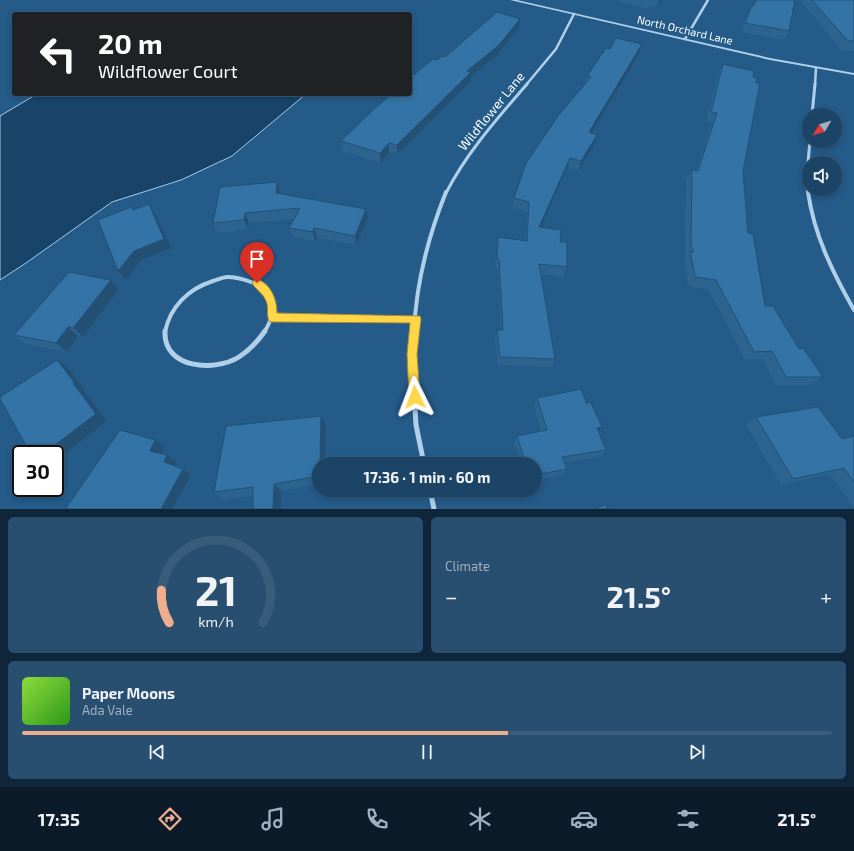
<!DOCTYPE html>
<meta charset="utf-8">
<style>
body{margin:0;font-family:"Exo 2",sans-serif;background:#284e70;color:#f1f3f6;height:100vh;display:flex;flex-direction:column;font-size:15px;white-space:nowrap}
*{box-sizing:border-box;margin:0}
p{font-size:13px;color:#a0b0c0}
.icon{flex:none;width:22px;height:22px;fill:none;stroke:currentColor;stroke-width:2;stroke-linecap:round;stroke-linejoin:round}
.map{position:relative;height:509px;overflow:hidden}
.panel{display:flex;flex-direction:column;gap:8px;padding:8px;background:#0f2539;flex:1}
.panel>*{flex:none}
.guide{position:absolute;left:12px;top:12px;width:400px;height:84px;border-radius:4px;box-shadow:0 2px 6px #0003,0 0 0 1px #395c7b;background:#202124;color:#fff;overflow:hidden}
.needle{width:26px;rotate:232deg}
.fabs{position:absolute;left:802px;top:108px;display:grid;gap:8px}
.fabs a{display:grid;place-items:center;width:40px;height:40px;border-radius:50%;background:#1b4467;box-shadow:0 2px 6px #0003,0 0 0 1px #395c7b;font-size:20px}
.speed{position:absolute;left:12px;top:445px;display:flex;gap:8px;font-size:20px;font-weight:700;text-align:center}
.speed>*{display:grid;place-content:center;width:52px;height:52px;border-radius:50%;background:#1b4467;box-shadow:0 2px 6px #0003,0 0 0 1px #395c7b;line-height:1}
.speed .limit{border:2px solid #111;border-radius:6px;background:#fff;color:#111}
.pin{position:absolute;display:grid;place-items:center;width:34px;height:34px;color:#fff;margin:-41px -17px;border-radius:50% 50% 50% 0;rotate:-45deg;box-shadow:0 0 4px #0007}
.pin .icon{rotate:45deg}
.me{position:absolute;width:44px;margin:-22px;rotate:357deg;stroke-linejoin:round;filter:drop-shadow(0 0 3px #0008)}
.turn{display:flex;align-items:center;gap:14px;height:84px;padding:0 20px;font-size:18px}
.turn .icon{width:52px;height:52px;stroke-width:2.5}
.turn b{display:block;font-size:28px;line-height:34px}
.big{font-size:30px;font-weight:700;line-height:1.1}
.panel .widget{flex:1;display:flex;flex-direction:column;justify-content:center;gap:6px;min-width:0;padding:0 14px;border-radius:6px;background:#284e70}
.panel .dial{align-items:center;gap:0}
.dial svg{height:104px;overflow:visible;fill:none;stroke:#395c7b;stroke-width:7;stroke-linecap:round;text-anchor:middle}
.dial text{fill:#f1f3f6;stroke:none}
.song{display:flex;align-items:center;gap:12px}
.cover{width:48px;height:48px;border-radius:6px;background:linear-gradient(135deg,hsl(90 70% 55%),hsl(110 70% 35%))}
.played{height:4px;border-radius:2px;background:linear-gradient(90deg,#eead8d 60%,#395c7b 60%)}
.keys{display:flex;justify-content:space-around;direction:ltr}
.heat{display:flex;justify-content:space-between;align-items:center;font-size:22px;direction:ltr}
.panel .tiles{flex:1;display:grid;gap:8px;grid-template-columns:1fr 1fr}
.widget:last-child{grid-column:span 2}
.trip{position:absolute;left:312px;top:457px;width:230px;height:40px;border-radius:20px;background:#1b4467;box-shadow:0 2px 6px #0003,0 0 0 1px #395c7b;font-weight:700;line-height:40px;text-align:center}
.menu{display:flex;height:64px;justify-content:space-around;align-items:center;background:#0b1b29;color:#a0b0c0}
.menu .icon{width:28px;height:28px}
.menu .on{color:#eead8d}
.menu b{font-size:18px;color:#f1f3f6}
.map>svg:first-child{display:block}
.water{fill:#194469;stroke:#a5ccea}
.lines{fill:none;stroke-linecap:round;stroke-linejoin:round}
.minor-far3{stroke:#b0d0ea;stroke-width:2.5}
.minor-far2{stroke:#b0d0ea;stroke-width:3}
.minor-far1{stroke:#b0d0ea;stroke-width:4}
.minor{stroke:#b0d0ea;stroke-width:5}
.tertiary{fill:#b0d0ea;fill-rule:evenodd}
.wall{fill:#2d638f}
.shaded-wall{fill:#245074}
.building{fill:#3473a6;stroke:#245074}
.route{fill:#ffd54a;stroke:#a68a30}
.labels{text-anchor:middle;stroke-width:4;stroke-linejoin:round;paint-order:stroke}
.far-street-label{font-size:11px;fill:#fff;stroke:#245b89}
.street-label{font-size:13px;fill:#fff;stroke:#245b89}
</style>
<div class="map">
<svg width="854" height="509" viewBox="0 0 854 509">
<rect width="100%" height="100%" fill="#245b89"/>
<!-- water -->
<path class="water" d="M37 94H306L232 156 181 180 112 202 26 263 0 280V116Z"/>
<g class="lines">
<!-- minor-far3 -->
<g class="minor-far3">
<path d="M685 39 708 0"/>
<path d="M526 85 556 49 574 14"/>
<path d="M815 85 816 68"/>
</g>
<!-- minor-far2 -->
<g class="minor-far2">
<path d="M812 115 815 84"/>
<path d="M446 193C467 152 497 119 527 84"/>
<path d="M808 193 807 173 810 141"/>
</g>
<!-- minor-far1 -->
<g class="minor-far1">
<path d="M808 192C814 235 833 273 854 310"/>
<path d="M272 317 416 319"/>
<path d="M165 332C170 307 188 289 213 281 217 280 223 277 227 277 240 277 262 284 269 294 276 305 271 323 264 332"/>
<path d="M414 332C416 283 428 237 446 192"/>
</g>
<!-- minor -->
<g class="minor">
<path d="M165 331C163 369 215 372 239 357 250 350 258 341 265 331"/>
<path d="M414 331V393L416 425 424 464"/>
<path d="M430 490 434 509"/>
</g>
<!-- tertiary -->
<path class="tertiary" d="M510 0H517L770 58 854 73V75L770 60Z"/>
</g>
<!-- wall -->
<g class="wall">
<path d="M621 0H662L657 7 651 6 649 9 621 2Z"/>
<path d="M800 0H854V51L841 50Z"/>
<path d="M750 10 789 31 784 40 741 32 745 19Z"/>
<path d="M519 27 498 54 471 76V81L397 154 389 152 381 163 342 151 341 141 445 57Z"/>
<path d="M642 44 639 54 591 133 594 145 578 171 567 167 541 227 560 242 567 267 563 277 541 274 555 359 551 367 498 365 495 338 497 330H501L498 269 495 268 497 246 498 237 525 241 527 212 512 208 514 198 584 86 587 76 610 49Z"/>
<path d="M723 64 743 171 748 233 765 306 799 349 823 377 811 385H775L763 359 745 360 709 290 688 286 684 261 686 258 685 254 686 180 692 170 696 171 712 123 706 121 718 74Z"/>
<path d="M280 192V194L366 209 368 218 356 245 317 238 315 241 293 237 289 228 294 219 249 223 248 229 218 233 213 223Z"/>
<path d="M111 280 119 289 83 337 78 336 67 352 26 344 14 335Z"/>
<path d="M537 398 598 432 606 450 600 457 564 462 567 469 562 475 535 480V464H521L514 442 517 436 541 431 534 406Z"/>
<path d="M756 417 842 439 854 436V507H853L830 474 781 485 746 425Z"/>
<path d="M326 425 319 464V484L281 491 224 500 214 492Z"/>
</g>
<!-- shaded-wall -->
<g class="shaded-wall">
<path d="M659 0H662L657 7Z"/>
<path d="M520 19 519 27 498 54 471 76V81L397 154V145L467 71Z"/>
<path d="M642 44 639 54 586 142 589 132Z"/>
<path d="M597 135 594 145 578 171 581 161Z"/>
<path d="M389 143V152L381 163 380 153Z"/>
<path d="M570 158 567 167 537 237 539 227Z"/>
<path d="M277 182 280 192 279 203 276 193Z"/>
<path d="M149 204 155 214 171 248 141 260 126 280 118 271Z"/>
<path d="M366 209 368 218 356 245 355 236Z"/>
<path d="M245 213 249 223 248 229 244 220Z"/>
<path d="M314 228 317 238 315 241 313 232Z"/>
<path d="M111 280 119 289 83 337 73 328Z"/>
<path d="M68 327 78 336 67 352 56 343Z"/>
<path d="M57 360 68 368 85 390 84 391 107 421 55 461V454H43Z"/>
<path d="M321 416 326 425 325 464H320Z"/>
<path d="M602 427 596 434 597 428Z"/>
<path d="M155 440 164 446 159 457 150 451Z"/>
<path d="M167 455 176 461 173 468 164 462Z"/>
<path d="M183 469 191 475 172 509H161Z"/>
<path d="M274 484 281 491V509H273Z"/>
</g>
<!-- building -->
<g class="building">
<path d="M757 0H795L789 31 745 23 750 10Z"/>
<path d="M812 0H854V41H848Z"/>
<path d="M497 12 520 19 499 45 467 71 471 72 397 145 389 143 380 153 341 141 373 110 391 94H410V78L433 59 437 60 442 56 445 57Z"/>
<path d="M616 38 642 44 589 132 597 135 581 161 570 158 539 227 561 230 560 242H567V267L539 264 555 359 500 357 497 330H503L499 259H497L498 237 527 241 529 202 514 198 526 163 558 116 591 77 587 76 606 48 610 49Z"/>
<path d="M723 64 754 71 753 77 757 78 756 83H760L743 171 748 233 753 234 765 306H773L799 349 803 348 823 377H786L772 351 754 352 716 280 695 277 690 251 694 252 691 245 692 170 698 171 717 113 711 112Z"/>
<path d="M277 182 276 193 366 209 355 236 314 228 313 232 289 228 300 208 245 213 244 220 213 223 220 187Z"/>
<path d="M149 204 164 239 134 251 118 271 98 220 131 207 133 210Z"/>
<path d="M69 272 111 280 73 328 68 327 56 343 14 335Z"/>
<path d="M57 360 74 382 73 383 96 414 43 454H31L0 399V397Z"/>
<path d="M581 389 587 404 590 401 602 427 597 428 606 450 562 457 567 469 535 475V464H526L517 436 547 430 537 398Z"/>
<path d="M818 407 842 439 854 436V482L844 468 793 479 756 417Z"/>
<path d="M321 416 320 464H319V476L274 484 273 509H253V487L214 492 226 426Z"/>
<path d="M120 430 155 440 150 451 167 455 164 462 183 469 161 509H69L66 508Z"/>
<path d="M606 504 608 509H595Z"/>
</g>
<!-- route -->
<path class="route" d="M257 279C271 284 277 299 277 313L420 316 421 319 417 354 420 397 419 401 415 403 411 401 409 397 407 354 410 323 272 322 269 321C266 314 269 307 266 301 263 293 256 290 252 283L254 280Z"/>
<g class="labels">
<!-- far-street labels -->
<g class="far-street-label">
<text transform="translate(685 30) rotate(13)" y="4">North Orchard Lane</text>
</g>
<!-- street labels -->
<g class="street-label">
<text transform="translate(491 111) rotate(-51)" y="5">Wildflower Lane</text>
</g>
</g>
</svg>
<div class="fabs">
<a><svg class="needle" viewBox="-14 -14 28 28"><path d="M0-13l5 13h-10z" fill="#e53935"/><path d="M0 13l5-13h-10z" fill="#a0b0c0"/></svg></a>
<a><svg class="icon" aria-label="sound" viewBox="0 0 24 24"><path d="M4 9h4l5-4v14l-5-4H4zM17 9q2 3 0 6"/></svg></a>
</div>
<div class="speed"><div class="limit">30</div></div>
<div class="pin" style="left:257px;top:283px;background:#d93025"><svg class="icon" aria-label="arrive" viewBox="0 0 24 24"><path d="M6 21V4h12l-3 4 3 4H6"/></svg></div>
<svg class="me" style="left:415px;top:397px" viewBox="-20 -20 40 40"><path d="M0-17L14 15 0 8-14 15z" fill="#ffd54a" stroke="#fff" stroke-width="4"/></svg>
<div class="trip">17:36 · 1 min · 60 m</div>
<div class="guide">
<div class="turn"><svg class="icon" aria-label="left" viewBox="0 0 24 24"><path d="M17 20v-9H6M10 6l-5 5 5 5"/></svg><div><b>20 m</b>Wildflower Court</div></div>
</div>
</div>
<section class="panel">
<div class="tiles">
<div class="widget dial"><svg viewBox="0 0 100 80">
<path d="M14 69A42 42 0 1 1 86 69"/>
<path d="M14 69A42 42 0 0 1 8 44" stroke="#eead8d"/>
<text x="50" y="56" font-size="32" font-weight="700">21</text>
<text x="50" y="72" font-size="11">km/h</text>
</svg></div>
<div class="widget"><p>Climate</p>
<div class="heat"><a>−</a><b class="big">21.5°</b><a>+</a></div>
</div>
<div class="widget">
<div class="song"><i class="cover"></i><div><b>Paper Moons</b><p>Ada Vale</p></div></div>
<div class="played"></div>
<div class="keys"><svg class="icon" aria-label="previous" viewBox="0 0 24 24"><path d="M18 5L8 12l10 7zM5 5v14"/></svg><svg class="icon" aria-label="pause" viewBox="0 0 24 24"><path d="M8 5v14M16 5v14"/></svg><svg class="icon" aria-label="next" viewBox="0 0 24 24"><path d="M6 5l10 7-10 7zM19 5v14"/></svg></div>
</div>
</div>
</section>
<nav class="menu">
<b>17:35</b>
<svg class="icon on" aria-label="directions" viewBox="0 0 24 24"><path d="M12 3l9 9-9 9-9-9zM9 14v-3h6M13 9l2 2-2 2"/></svg>
<svg class="icon" aria-label="music" viewBox="0 0 24 24"><path d="M9 18V5l10-2v13"/><circle cx="6" cy="18" r="3"/><circle cx="16" cy="16" r="3"/></svg>
<svg class="icon" aria-label="phone" viewBox="0 0 24 24"><path d="M5 4h4l2 5-3 2q2 4 5 5l2-3 5 2v4C11 20 4 13 5 4z"/></svg>
<svg class="icon" aria-label="climate" viewBox="0 0 24 24"><path d="M12 3v18M4 7l16 10M4 17L20 7"/></svg>
<svg class="icon" aria-label="car" viewBox="0 0 24 24"><path d="M5 17H2v-5l4-1 3-4h7l3 4 3 1v5h-3M9 17h6M6 11h13"/><circle cx="7" cy="17" r="2"/><circle cx="17" cy="17" r="2"/></svg>
<svg class="icon" aria-label="filters" viewBox="0 0 24 24"><path d="M4 7h16M4 17h16"/><circle cx="9" cy="7" r="2"/><circle cx="15" cy="17" r="2"/></svg>
<b>21.5°</b>
</nav>
